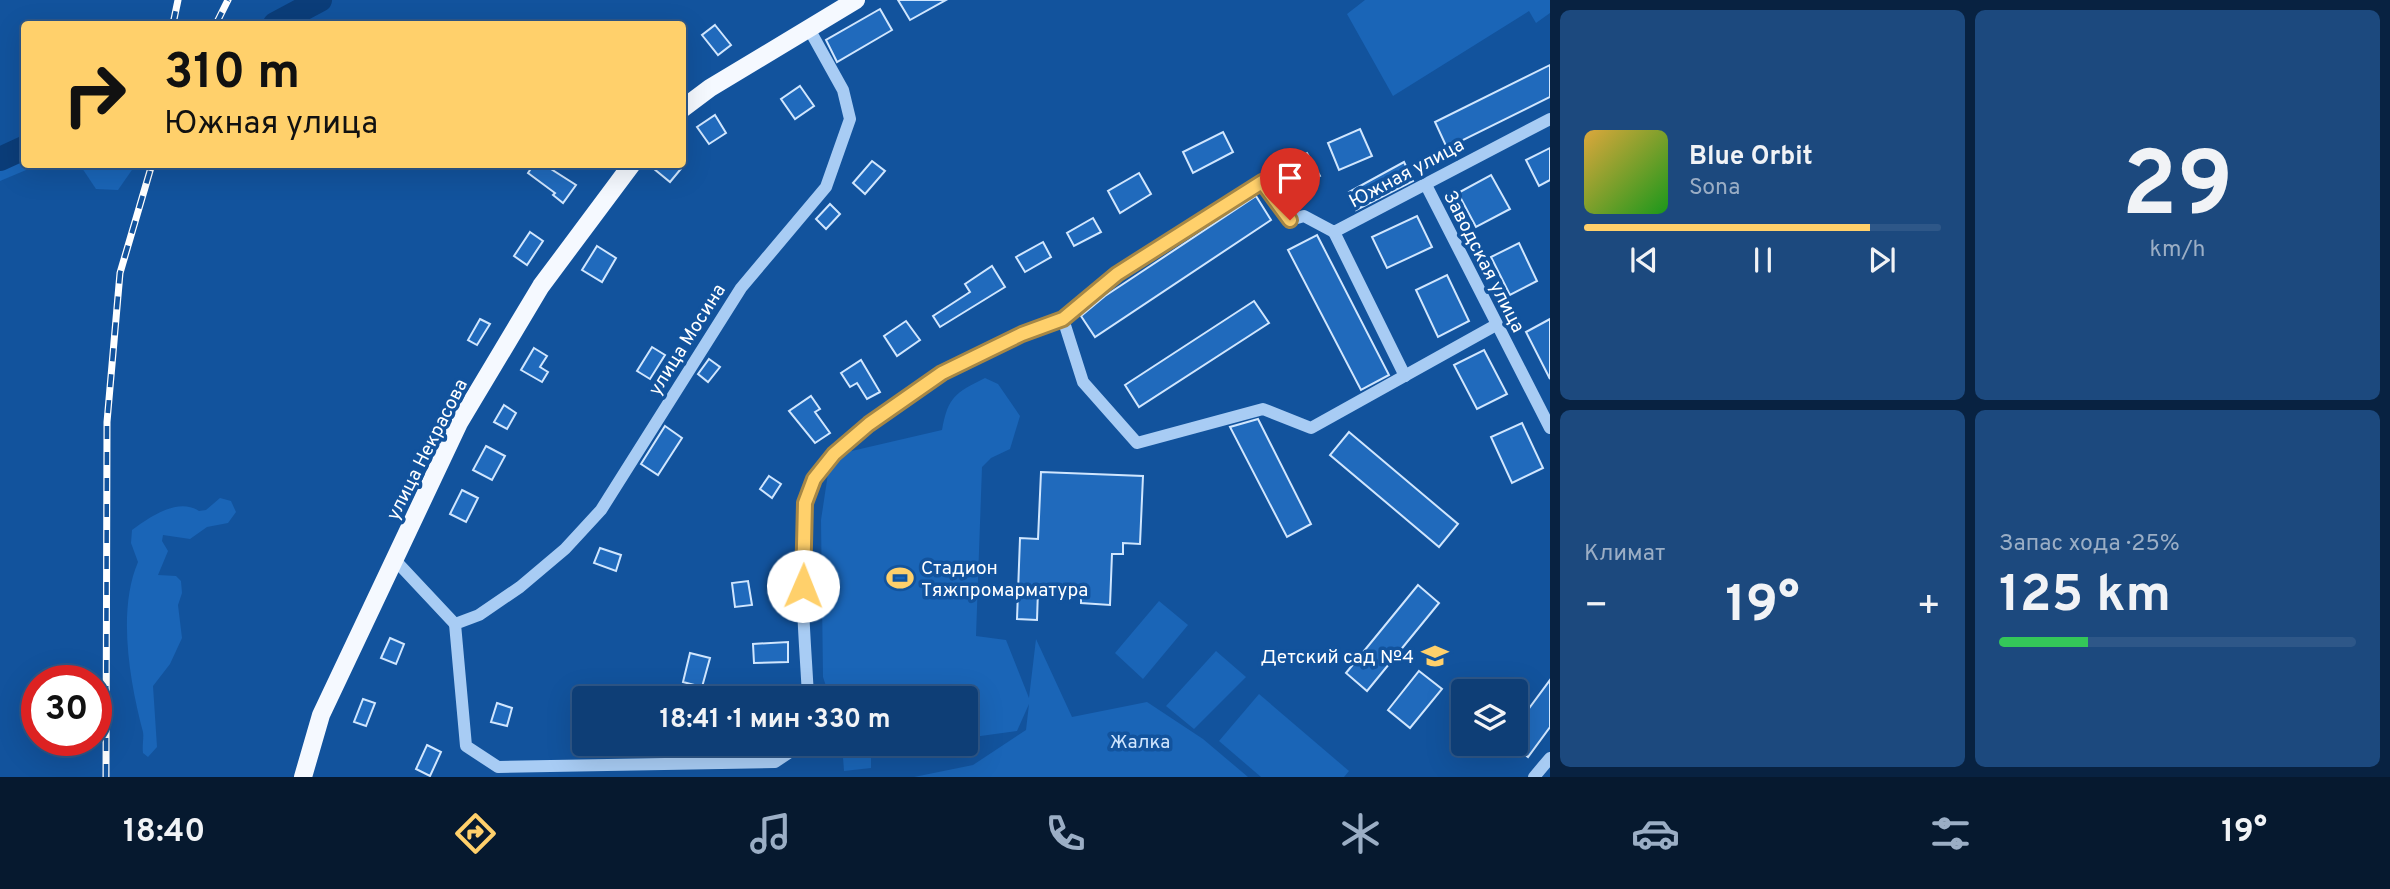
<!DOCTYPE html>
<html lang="ru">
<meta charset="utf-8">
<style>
body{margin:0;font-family:Overpass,sans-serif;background:#1c497e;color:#f1f3f6;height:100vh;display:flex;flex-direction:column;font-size:26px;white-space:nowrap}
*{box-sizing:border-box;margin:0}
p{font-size:23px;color:#9baec5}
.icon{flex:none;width:38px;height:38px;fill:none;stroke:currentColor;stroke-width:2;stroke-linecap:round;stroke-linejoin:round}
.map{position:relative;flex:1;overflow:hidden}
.panel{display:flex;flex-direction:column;gap:10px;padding:10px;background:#082241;width:840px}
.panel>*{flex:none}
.banner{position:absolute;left:21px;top:21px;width:665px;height:147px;border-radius:7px;box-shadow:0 7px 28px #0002,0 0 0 2px #2e5788;background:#ffd06b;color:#111;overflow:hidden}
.controls{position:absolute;left:1451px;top:679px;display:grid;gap:14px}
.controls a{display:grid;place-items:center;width:77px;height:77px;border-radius:7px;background:#0e3e76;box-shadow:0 7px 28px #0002,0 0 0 2px #2e5788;font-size:35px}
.speed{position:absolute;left:21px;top:665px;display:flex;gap:14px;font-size:35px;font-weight:700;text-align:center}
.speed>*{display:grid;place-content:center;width:91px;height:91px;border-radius:50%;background:#0e3e76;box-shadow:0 7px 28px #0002,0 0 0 2px #2e5788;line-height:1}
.speed .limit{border:10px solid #d22;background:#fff;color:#111}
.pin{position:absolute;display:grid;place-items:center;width:60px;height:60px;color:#fff;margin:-72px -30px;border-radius:50% 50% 50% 0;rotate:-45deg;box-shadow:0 0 7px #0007}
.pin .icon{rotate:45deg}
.me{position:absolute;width:77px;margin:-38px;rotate:1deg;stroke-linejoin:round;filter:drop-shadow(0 0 5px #0008)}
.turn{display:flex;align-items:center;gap:24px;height:147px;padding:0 28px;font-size:32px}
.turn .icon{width:91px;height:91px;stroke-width:2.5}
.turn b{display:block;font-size:49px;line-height:60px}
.big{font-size:52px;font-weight:700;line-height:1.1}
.panel .card{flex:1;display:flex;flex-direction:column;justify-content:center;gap:10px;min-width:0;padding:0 24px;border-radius:10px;background:#1c497e}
.panel .dial{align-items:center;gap:0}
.dial b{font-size:91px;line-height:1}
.song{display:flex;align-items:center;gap:21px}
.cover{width:84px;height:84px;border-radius:10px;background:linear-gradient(135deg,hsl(40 70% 55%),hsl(120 70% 35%))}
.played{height:7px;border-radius:4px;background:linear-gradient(90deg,#ffd06b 80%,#2e5788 80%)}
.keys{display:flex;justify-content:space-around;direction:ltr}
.heat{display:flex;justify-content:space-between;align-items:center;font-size:38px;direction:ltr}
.charge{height:10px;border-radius:5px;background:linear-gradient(90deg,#34c759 25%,#2e5788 0)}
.panel .tiles{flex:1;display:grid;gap:10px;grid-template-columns:repeat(2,1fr)}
.trip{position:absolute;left:572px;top:686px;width:406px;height:70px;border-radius:7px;background:#0e3e76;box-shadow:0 7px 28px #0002,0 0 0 2px #2e5788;font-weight:700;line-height:70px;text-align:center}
.tabs{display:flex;height:112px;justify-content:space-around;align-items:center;background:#06192f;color:#9baec5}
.tabs .icon{width:49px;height:49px}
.tabs .current{color:#ffd06b}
.tabs b{font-size:32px;color:#f1f3f6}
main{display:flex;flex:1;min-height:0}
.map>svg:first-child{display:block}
.green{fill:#1a65b7}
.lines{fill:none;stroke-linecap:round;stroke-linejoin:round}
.river{stroke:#0b3d79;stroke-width:24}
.building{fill:#206abc;stroke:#d0e6fe;stroke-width:2}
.minor{stroke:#a8ccf4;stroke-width:12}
.major{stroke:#f5f9ff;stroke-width:18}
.rail-casing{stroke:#fff;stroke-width:7}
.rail{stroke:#12539d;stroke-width:4.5;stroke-dasharray:13;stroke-linecap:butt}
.route-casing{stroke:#a68746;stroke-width:18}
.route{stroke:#ffd06b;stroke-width:12}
.labels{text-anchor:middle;stroke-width:7;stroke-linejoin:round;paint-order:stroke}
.street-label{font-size:19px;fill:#fff;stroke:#12539d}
.poi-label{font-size:19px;fill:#fff;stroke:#12539d;text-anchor:start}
.park-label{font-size:19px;fill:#d0e6fe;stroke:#12539d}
</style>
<main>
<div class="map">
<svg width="1550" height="777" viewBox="0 0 1550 777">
<rect width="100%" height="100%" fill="#12539d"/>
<!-- green -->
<g class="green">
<path d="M1365 0H1550V13L1536 23 1529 11 1393 96 1347 14Z"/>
<path d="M24 143V164L38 165 0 181V156Z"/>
<path d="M80 165H133L134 167 118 190 96 189Z"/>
<path d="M985 378 998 384 1020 416 1010 449 991 458 982 467 976 636 1006 640 1029 698 1036 639 1072 717 1147 702 1203 739 1248 777H914L973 765 1026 730 1029 704 1017 731 966 738V698H830L823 677 821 520 829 467 843 453 942 430C948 397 955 393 985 378Z"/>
<path d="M220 498 231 501 236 512 228 523 207 527 190 539 163 535 162 541 168 551 158 575 176 576 181 581 182 593 178 605 182 638 170 664 153 686 157 747 148 757 143 753C142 746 144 737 143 732 130 683 117 611 138 562L131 543 132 530C150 517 178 497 199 511L206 510Z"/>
<path d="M1159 601 1188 625 1143 679 1115 653Z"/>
<path d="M1216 651 1246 677 1194 729 1166 706Z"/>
<path d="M1259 694 1349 771 1344 777H1261L1219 741Z"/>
<path d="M842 744H930L871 753V768L844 771Z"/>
</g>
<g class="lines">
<!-- river -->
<g class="river">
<path d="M275 24 320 0"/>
<path d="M0 159 24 148"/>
</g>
</g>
<!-- building -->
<g class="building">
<path d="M898 0H946L910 20Z"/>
<path d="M880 9 892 30 837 62 826 40Z"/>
<path d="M715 25 731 45 718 55 702 35Z"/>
<path d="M1550 65V97L1447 148 1435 122Z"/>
<path d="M800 86 814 106 795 119 781 99Z"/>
<path d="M715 115 726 133 709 144 697 127Z"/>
<path d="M1360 129 1372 156 1339 170 1328 143Z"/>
<path d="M1223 132 1233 152 1193 173 1183 152Z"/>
<path d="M1550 148V180L1539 186 1526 160Z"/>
<path d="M1307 153 1320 176 1290 194 1277 170Z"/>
<path d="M872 161 885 171 865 194 853 183Z"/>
<path d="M1404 162 1413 181 1356 210 1349 192Z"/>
<path d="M534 164H543L576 185 563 203 553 195 555 193 528 173Z"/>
<path d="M648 164H685L670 182Z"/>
<path d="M1139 173 1151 194 1120 213 1108 191Z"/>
<path d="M1491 175 1510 209 1476 227 1458 193Z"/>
<path d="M1256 196 1271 220 1095 337 1081 316 1105 296Z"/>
<path d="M830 204 840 214 826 229 816 219Z"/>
<path d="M1417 216 1432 247 1387 268 1372 237Z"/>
<path d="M1093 218 1101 232 1074 246 1067 233Z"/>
<path d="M530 232 543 241 527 265 514 256Z"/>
<path d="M1317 235 1389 375 1361 390 1288 250Z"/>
<path d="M1043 242 1051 257 1025 272 1016 257Z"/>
<path d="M1519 243 1537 281 1510 295 1491 257Z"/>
<path d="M597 246 616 258 602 282 582 270Z"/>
<path d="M992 266 1005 287 940 327 933 316 970 292 965 284Z"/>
<path d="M1447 275 1469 321 1438 337 1416 290Z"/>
<path d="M1254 301 1269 323 1139 407 1125 385Z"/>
<path d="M480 319 490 324 477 345 468 340Z"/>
<path d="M1550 319V379L1526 332Z"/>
<path d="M906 321 920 340 897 356 884 336Z"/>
<path d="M652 347 665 355 650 379 637 371Z"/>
<path d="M534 348 547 356 540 367 548 372 542 382 521 370Z"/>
<path d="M1484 350 1507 394 1477 409 1454 365Z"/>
<path d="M709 359 720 367 708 382 698 374Z"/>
<path d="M861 360 880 392 867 399 857 383 850 387 841 373Z"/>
<path d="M811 396 820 409 815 412 830 433 815 443 789 411Z"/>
<path d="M504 405 516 413 507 429 494 422Z"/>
<path d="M1258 419 1311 524 1287 537 1230 427Z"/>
<path d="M1522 423 1543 468 1512 483 1491 437Z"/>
<path d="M665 426 682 438 658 475 641 464Z"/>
<path d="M1349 432 1458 524 1439 547 1330 455Z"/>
<path d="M486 446 505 456 492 480 473 470Z"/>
<path d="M1041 472 1143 476 1140 544 1123 543V554H1112L1110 605 1081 603V592L1038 590 1037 620 1017 619 1020 538 1038 539Z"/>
<path d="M769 476 781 484 772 498 760 489Z"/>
<path d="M462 490 478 498 466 522 450 514Z"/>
<path d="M600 548 621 555 616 571 594 563Z"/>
<path d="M748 581 752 605 735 607 732 583Z"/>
<path d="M1418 585 1439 603 1367 691 1346 673Z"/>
<path d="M390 638 404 644 396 664 381 658Z"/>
<path d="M788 642V662L754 663 753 644Z"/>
<path d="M690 653 710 658 702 687 683 682Z"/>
<path d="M1419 671 1442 689 1410 728 1388 710Z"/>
<path d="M1550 680V727L1528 757 1516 748V726Z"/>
<path d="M363 699 375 703 366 726 354 722Z"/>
<path d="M497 703 512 708 507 726 491 722Z"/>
<path d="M427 745 441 752 430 776 416 769Z"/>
</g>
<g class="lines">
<!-- minor -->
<g class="minor">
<path d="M1426 185 1550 428"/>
<path d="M1334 232 1405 376"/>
<path d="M1063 319 1083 382 1137 443 1263 409 1311 428 1496 325"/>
<path d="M394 559 455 624"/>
<path d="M808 698C806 644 793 529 813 483 836 428 968 358 1022 334 1034 328 1049 326 1061 319 1083 308 1099 286 1119 273 1166 241 1215 212 1262 182L1290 220 1304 216 1334 232 1550 119"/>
<path d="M802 744 775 762 498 767 466 746 455 624 479 615 520 587 565 549 601 510 741 288 826 187 850 119 843 90 808 27"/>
<path d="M1534 777 1550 758"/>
</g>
<!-- major -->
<g class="major">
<path d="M682 109 710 88 856 0"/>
<path d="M303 777 321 715 459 423 541 286 632 164"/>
</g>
<defs>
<g id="rail">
<path d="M173 24 178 0"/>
<path d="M216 24 228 0"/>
<path d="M106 777 107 422 120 273 152 164"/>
</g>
</defs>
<!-- rail casing -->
<use href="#rail" class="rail-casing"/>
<!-- rail -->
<use href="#rail" class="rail"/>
</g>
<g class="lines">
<defs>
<path id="route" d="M803 586 805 503 814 479 834 454 869 424 942 373 1022 334 1063 319 1117 274 1262 182 1290 220"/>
</defs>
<!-- route casing -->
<use href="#route" class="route-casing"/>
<!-- route -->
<use href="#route" class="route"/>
</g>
<!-- icons -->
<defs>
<symbol id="stadium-bare" viewBox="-9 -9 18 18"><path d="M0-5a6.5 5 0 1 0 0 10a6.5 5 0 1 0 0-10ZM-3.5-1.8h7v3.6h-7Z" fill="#ffd06b" stroke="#12539d" stroke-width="2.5" paint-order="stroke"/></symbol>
<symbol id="school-bare" viewBox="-9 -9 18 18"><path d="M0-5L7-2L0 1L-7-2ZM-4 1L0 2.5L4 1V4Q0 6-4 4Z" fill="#ffd06b" stroke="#12539d" stroke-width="2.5" paint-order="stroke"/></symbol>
</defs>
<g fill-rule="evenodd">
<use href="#stadium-bare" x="881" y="559" width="38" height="38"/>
<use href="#school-bare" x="1416" y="637" width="38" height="38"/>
</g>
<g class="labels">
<!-- street labels -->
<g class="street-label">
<text transform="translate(1406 172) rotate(-28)" y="7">Южная улица</text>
<text transform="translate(1485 261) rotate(63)" y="7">Заводская улица</text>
<text transform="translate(686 339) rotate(-58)" y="7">улица Мосина</text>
<text transform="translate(426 449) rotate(-63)" y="7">улица Некрасова</text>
</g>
<!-- poi labels -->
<g class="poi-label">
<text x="921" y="574">Стадион<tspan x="921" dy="22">Тяжпромарматура</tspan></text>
<text x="1414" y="663" text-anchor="end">Детский сад №4</text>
</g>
<!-- park labels -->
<g class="park-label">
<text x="1140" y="748">Жалка</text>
</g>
</g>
</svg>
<div class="controls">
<a><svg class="icon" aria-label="layers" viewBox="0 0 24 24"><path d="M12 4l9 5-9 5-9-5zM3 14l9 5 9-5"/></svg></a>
</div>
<div class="speed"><div class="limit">30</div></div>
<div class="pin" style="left:1290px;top:220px;background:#d93025"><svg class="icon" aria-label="arrive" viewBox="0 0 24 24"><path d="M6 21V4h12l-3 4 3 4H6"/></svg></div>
<svg class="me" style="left:803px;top:586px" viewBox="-20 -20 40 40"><circle r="19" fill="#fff"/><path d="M0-13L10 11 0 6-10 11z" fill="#ffd06b"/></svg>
<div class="trip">18:41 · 1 мин · 330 m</div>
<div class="banner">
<div class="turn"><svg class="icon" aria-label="right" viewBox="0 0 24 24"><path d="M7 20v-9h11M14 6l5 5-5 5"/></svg><div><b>310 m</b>Южная улица</div></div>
</div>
</div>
<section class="panel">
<div class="tiles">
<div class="card">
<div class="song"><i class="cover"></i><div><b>Blue Orbit</b><p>Sona</p></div></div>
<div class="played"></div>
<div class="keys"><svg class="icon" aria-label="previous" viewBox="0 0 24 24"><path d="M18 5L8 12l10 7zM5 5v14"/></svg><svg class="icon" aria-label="pause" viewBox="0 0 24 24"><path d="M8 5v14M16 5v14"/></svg><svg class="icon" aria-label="next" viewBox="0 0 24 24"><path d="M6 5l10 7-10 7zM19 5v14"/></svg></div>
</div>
<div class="card dial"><b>29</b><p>km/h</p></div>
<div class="card"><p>Климат</p>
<div class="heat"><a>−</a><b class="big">19°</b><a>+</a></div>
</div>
<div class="card"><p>Запас хода · 25%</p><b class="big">125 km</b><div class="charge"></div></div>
</div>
</section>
</main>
<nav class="tabs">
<b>18:40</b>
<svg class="icon current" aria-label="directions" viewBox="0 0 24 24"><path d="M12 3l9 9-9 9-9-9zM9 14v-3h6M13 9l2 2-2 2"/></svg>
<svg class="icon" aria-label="music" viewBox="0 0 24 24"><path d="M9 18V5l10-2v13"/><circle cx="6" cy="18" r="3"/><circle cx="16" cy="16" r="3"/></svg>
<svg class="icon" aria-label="phone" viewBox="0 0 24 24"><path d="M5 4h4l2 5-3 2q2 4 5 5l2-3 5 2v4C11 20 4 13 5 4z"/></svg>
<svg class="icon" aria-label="climate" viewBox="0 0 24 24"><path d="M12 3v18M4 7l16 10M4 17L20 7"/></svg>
<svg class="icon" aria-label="car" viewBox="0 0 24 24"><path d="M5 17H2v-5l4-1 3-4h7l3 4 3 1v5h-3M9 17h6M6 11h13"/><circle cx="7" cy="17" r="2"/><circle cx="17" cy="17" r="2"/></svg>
<svg class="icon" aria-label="filters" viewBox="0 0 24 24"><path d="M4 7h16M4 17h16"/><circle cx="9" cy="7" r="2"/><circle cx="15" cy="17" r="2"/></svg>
<b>19°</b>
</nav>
